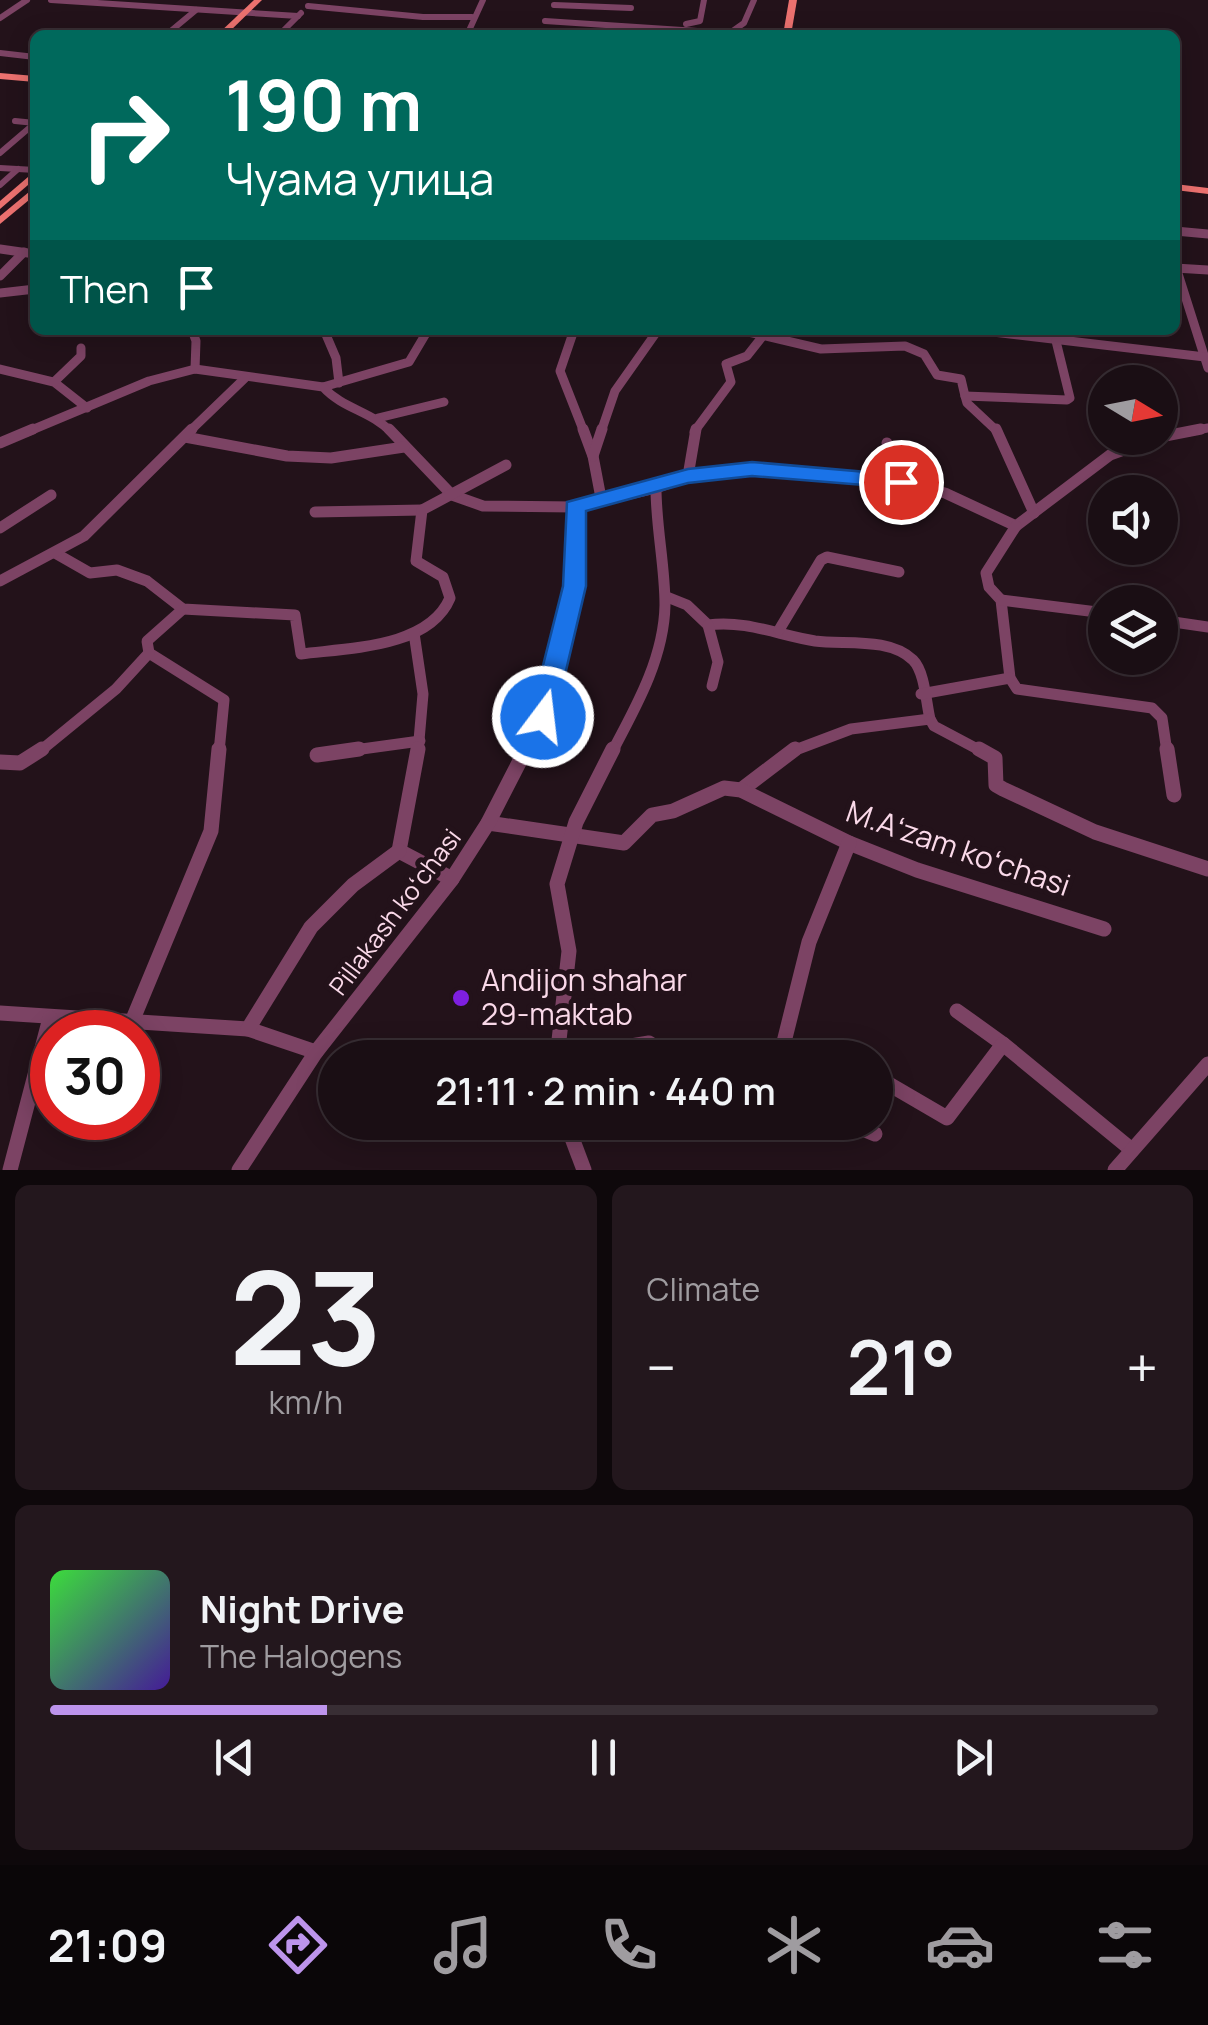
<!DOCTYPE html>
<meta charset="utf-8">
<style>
body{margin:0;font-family:Manrope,sans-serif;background:#23171d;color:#f1f3f6;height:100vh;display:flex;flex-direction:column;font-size:38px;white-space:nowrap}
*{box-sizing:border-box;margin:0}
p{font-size:32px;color:#9f9ca0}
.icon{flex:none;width:55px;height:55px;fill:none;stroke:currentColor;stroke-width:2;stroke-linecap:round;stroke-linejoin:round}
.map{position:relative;height:1170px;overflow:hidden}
.panel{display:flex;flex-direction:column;gap:15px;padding:15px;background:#0e080b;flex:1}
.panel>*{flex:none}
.banner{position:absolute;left:30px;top:30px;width:1150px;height:305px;border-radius:15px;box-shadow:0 5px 25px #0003,0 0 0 2px #382e34;background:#00695c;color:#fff;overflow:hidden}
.needle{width:65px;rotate:100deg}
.controls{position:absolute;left:1088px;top:365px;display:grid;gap:20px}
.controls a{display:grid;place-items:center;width:90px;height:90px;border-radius:50%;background:#1a0e14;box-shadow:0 5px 25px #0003,0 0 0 2px #382e34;font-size:50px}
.speed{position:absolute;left:30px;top:1010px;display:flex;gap:20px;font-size:50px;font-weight:700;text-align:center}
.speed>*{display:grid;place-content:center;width:130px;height:130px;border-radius:50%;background:#1a0e14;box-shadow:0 5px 25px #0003,0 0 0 2px #382e34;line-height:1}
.speed .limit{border:15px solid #d22;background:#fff;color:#111}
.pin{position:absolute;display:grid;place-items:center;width:85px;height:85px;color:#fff;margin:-42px;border:5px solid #fff;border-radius:50%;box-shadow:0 2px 10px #0007}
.me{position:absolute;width:110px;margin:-55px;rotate:15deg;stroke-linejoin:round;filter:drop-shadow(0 0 8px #0008)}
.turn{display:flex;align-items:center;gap:35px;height:210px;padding:0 30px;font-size:45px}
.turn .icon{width:130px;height:130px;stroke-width:2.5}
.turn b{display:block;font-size:70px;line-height:85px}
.then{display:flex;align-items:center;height:95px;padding:0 30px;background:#0003;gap:20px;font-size:38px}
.big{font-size:75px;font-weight:600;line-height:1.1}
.panel .card{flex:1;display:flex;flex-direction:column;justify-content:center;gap:15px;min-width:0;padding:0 35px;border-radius:15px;background:#23171d}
.panel .dial{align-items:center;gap:0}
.dial b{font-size:130px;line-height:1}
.song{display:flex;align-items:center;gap:30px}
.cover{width:120px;height:120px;border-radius:15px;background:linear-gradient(135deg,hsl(120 70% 55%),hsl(260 70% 35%))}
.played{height:10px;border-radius:5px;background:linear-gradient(90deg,#bd94ec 25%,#382e34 25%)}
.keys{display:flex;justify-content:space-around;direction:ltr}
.heat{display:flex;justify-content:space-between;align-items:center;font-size:55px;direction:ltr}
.panel .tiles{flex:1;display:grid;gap:15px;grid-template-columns:1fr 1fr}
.card:last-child{grid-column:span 2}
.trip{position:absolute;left:318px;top:1040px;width:575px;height:100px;border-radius:50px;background:#1a0e14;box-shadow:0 5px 25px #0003,0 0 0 2px #382e34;font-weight:600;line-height:100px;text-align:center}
.tab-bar{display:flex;height:160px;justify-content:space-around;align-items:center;background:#0a0608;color:#9f9ca0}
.tab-bar .icon{width:70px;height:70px}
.tab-bar .active{color:#bd94ec}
.tab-bar b{font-size:45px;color:#f1f3f6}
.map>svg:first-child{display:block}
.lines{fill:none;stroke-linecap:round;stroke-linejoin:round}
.minor-far3{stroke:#7c4364;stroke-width:6}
.minor-far2{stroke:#7c4364;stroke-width:9}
.minor-far1{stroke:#7c4364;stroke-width:11}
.minor{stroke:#7c4364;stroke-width:15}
.major{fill:#eb716f;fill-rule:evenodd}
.route{fill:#1a73e8;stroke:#114b97;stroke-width:2.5}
.poi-dot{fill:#7e1fe0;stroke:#23121a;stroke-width:4}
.labels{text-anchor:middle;stroke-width:10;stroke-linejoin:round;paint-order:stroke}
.street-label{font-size:25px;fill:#fad9e9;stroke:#23121a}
.near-street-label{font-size:30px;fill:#fad9e9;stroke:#23121a}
.near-poi-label{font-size:30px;fill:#fad9e9;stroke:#23121a;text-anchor:start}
</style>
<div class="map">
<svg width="1208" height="1170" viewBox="0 0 1208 1170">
<rect width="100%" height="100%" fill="#23121a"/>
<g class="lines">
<!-- minor-far3 -->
<g class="minor-far3">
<path d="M51 0 298 16"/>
<path d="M554 5 631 8"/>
<path d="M308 6 423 17H472"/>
<path d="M0 18 27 0"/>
<path d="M545 21 728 33"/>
<path d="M686 24 700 21 704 0"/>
<path d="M166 35 196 10"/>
<path d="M279 35 301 13"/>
<path d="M467 35 483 0"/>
<path d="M727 35 744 23 754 0"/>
<path d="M0 53 35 57"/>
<path d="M15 121 35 123"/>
<path d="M0 153 35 123"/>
<path d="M0 168 35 170"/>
<path d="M0 185 18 169"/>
</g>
<!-- minor-far2 -->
<g class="minor-far2">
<path d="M1175 231 1208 234"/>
<path d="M0 249 35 254"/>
<path d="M1175 264 1208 368"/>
<path d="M1175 268 1208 270"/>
<path d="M0 276 24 252"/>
<path d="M0 293 35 289"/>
<path d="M192 330 196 341 195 369"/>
<path d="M324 330 336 358 339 383"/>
<path d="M574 330 560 371 584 432"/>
<path d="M740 330 821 349 905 346 924 354 937 375 961 379 965 396"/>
<path d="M976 330 1205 357"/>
<path d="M0 369 54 382 87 408"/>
<path d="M54 382 81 356V348"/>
<path d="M323 387 409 362 428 330"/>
<path d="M378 418 444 402"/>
<path d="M27 432 149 381 195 369 323 387C343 409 371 411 391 432"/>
<path d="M189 432 245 378"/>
<path d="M601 432 615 391 658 330"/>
<path d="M694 432 731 382 726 364 747 356 762 337"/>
<path d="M998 432 967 403 965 396 1067 400 1070 398 1056 341"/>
<path d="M1188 432 1208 428"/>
</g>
<!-- minor-far1 -->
<g class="minor-far1">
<path d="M389 429 452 495 483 506 575 507 656 488 688 476 753 469 901 482 945 493 1016 526 1110 455 1157 438"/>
<path d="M583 429 593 456 601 498"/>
<path d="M996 429 1034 513"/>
<path d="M185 437 287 456 331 458 404 447"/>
<path d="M1160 437 1201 429"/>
<path d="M0 443 33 429"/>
<path d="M887 443 901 482"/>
<path d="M593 456 602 429"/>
<path d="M688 476 696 429"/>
<path d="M315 512 422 510"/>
<path d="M1016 526 986 573 989 587 1001 600 1010 678 1017 689 1152 708 1162 718 1167 752"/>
<path d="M0 528 51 495"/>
<path d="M55 553 90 573 117 570 147 581 183 609 295 615 301 654C348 648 429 648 450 598L443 577 416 561 422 510 506 465"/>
<path d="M0 581 84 536 192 429"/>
<path d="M667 597 687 605 708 625C746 620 778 635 815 641 845 645 889 637 913 660 925 672 926 703 930 719L851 729 790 752"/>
<path d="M1001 600 1105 613"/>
<path d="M183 609 147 641 149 653 224 700 219 752"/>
<path d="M1160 620 1208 627"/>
<path d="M708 625 718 662 712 686"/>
<path d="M779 630 821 560 827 557 899 572"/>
<path d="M414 633 423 694 418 752"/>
<path d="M921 694 1010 678"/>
<path d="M930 719 934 726 983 752"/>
<path d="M39 752 116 689 149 653"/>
<path d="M340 752 420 741"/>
<path d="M525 752 543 717 574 586 575 507"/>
<path d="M612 752C636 707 664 658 665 605 665 566 656 527 656 488"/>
</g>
<!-- minor -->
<g class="minor">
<path d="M418 749 399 851 452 879"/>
<path d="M979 749 995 758 996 785 1003 789 1095 832 1208 869"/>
<path d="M1167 749 1174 795"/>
<path d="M317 755 359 749"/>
<path d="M0 762 20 763 42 749"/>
<path d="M741 790 795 749"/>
<path d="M488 823 624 843 652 815 673 811 724 788 741 790 849 843 917 870 1104 929"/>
<path d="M957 1011 1003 1044"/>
<path d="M0 1013 248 1029 316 1052"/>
<path d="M133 1019 211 831 219 749"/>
<path d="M248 1029 311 927 353 885 399 851"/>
<path d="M781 1052 804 1058"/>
<path d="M557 1058 569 951 557 884 576 822 613 749"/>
<path d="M605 1058 631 1046 649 1043 672 1058"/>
<path d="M780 1058 809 942 849 843"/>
<path d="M875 1076 947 1118 1003 1044 1132 1150"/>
<path d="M566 1122 584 1170"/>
<path d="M846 1122 875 1134"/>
<path d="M10 1170 50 1018"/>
<path d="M239 1170 316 1052 452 879 488 823 526 749"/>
<path d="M1115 1170 1208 1064"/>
</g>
<!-- major -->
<g class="major">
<path d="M254 0H262L226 35H217Z"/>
<path d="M789 0H797L791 35H783Z"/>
<path d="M0 73 35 76V82L0 79Z"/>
<path d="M35 171V179L0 209V201Z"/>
<path d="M1175 184 1208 188V194L1175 190Z"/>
<path d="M35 187V195L0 224V216Z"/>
</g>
</g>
<!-- route -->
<path class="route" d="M752 462 901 475 912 482 901 488 752 476 688 483 586 511V586L555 717 552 724H534L530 717 563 586 567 502 688 469Z"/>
<!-- markers -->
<circle class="poi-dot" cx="461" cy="998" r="10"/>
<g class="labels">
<!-- street labels -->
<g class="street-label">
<text transform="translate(395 912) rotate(-53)" y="9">Pillakash koʻchasi</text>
</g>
<!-- near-street labels -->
<g class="near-street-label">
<text transform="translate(958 849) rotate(19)" y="10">M.Aʻzam koʻchasi</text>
</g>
<!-- near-poi labels -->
<g class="near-poi-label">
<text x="481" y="991">Andijon shahar<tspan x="481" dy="34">29-maktab</tspan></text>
</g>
</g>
</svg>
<div class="controls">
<a><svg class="needle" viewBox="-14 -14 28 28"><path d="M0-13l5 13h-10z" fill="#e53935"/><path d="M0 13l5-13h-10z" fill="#9f9ca0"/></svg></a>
<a><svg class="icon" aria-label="sound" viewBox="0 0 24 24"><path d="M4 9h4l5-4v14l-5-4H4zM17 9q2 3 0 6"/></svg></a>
<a><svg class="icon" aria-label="layers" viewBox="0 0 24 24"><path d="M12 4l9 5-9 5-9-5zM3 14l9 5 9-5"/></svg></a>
</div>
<div class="speed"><div class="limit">30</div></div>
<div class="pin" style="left:901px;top:482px;background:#d93025"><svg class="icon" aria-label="arrive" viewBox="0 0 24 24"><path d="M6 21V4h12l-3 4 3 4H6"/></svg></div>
<svg class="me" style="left:543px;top:717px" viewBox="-20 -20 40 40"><circle r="17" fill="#1a73e8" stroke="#fff" stroke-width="3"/><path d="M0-11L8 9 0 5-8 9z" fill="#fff"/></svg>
<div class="trip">21:11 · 2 min · 440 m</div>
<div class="banner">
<div class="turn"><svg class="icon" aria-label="right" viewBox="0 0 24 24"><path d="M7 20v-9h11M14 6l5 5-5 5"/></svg><div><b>190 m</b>Чуама улица</div></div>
<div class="then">Then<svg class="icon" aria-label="arrive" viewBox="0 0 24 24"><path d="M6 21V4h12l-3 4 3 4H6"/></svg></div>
</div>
</div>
<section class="panel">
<div class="tiles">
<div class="card dial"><b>23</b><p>km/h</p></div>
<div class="card"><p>Climate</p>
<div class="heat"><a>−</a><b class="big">21°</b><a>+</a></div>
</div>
<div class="card">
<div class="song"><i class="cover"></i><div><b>Night Drive</b><p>The Halogens</p></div></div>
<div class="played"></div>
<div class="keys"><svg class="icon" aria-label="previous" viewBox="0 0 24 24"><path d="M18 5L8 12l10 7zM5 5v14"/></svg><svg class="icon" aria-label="pause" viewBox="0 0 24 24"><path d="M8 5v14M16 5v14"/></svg><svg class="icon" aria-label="next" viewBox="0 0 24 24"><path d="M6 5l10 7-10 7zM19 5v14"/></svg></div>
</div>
</div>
</section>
<nav class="tab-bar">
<b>21:09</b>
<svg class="icon active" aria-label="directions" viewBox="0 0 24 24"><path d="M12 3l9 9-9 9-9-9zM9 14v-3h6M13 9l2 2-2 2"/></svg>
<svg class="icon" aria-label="music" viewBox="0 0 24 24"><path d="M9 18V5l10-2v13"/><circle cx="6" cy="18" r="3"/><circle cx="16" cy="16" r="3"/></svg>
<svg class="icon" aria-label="phone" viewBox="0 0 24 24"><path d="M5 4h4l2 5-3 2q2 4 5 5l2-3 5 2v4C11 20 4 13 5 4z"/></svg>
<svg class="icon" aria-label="climate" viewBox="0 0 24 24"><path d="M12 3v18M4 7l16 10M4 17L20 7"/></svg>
<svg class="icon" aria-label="car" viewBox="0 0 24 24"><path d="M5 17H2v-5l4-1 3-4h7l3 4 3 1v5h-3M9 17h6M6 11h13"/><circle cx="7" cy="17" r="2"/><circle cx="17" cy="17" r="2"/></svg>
<svg class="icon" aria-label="filters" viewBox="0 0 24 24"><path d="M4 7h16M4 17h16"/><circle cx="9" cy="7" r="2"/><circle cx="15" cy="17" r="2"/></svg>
</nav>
